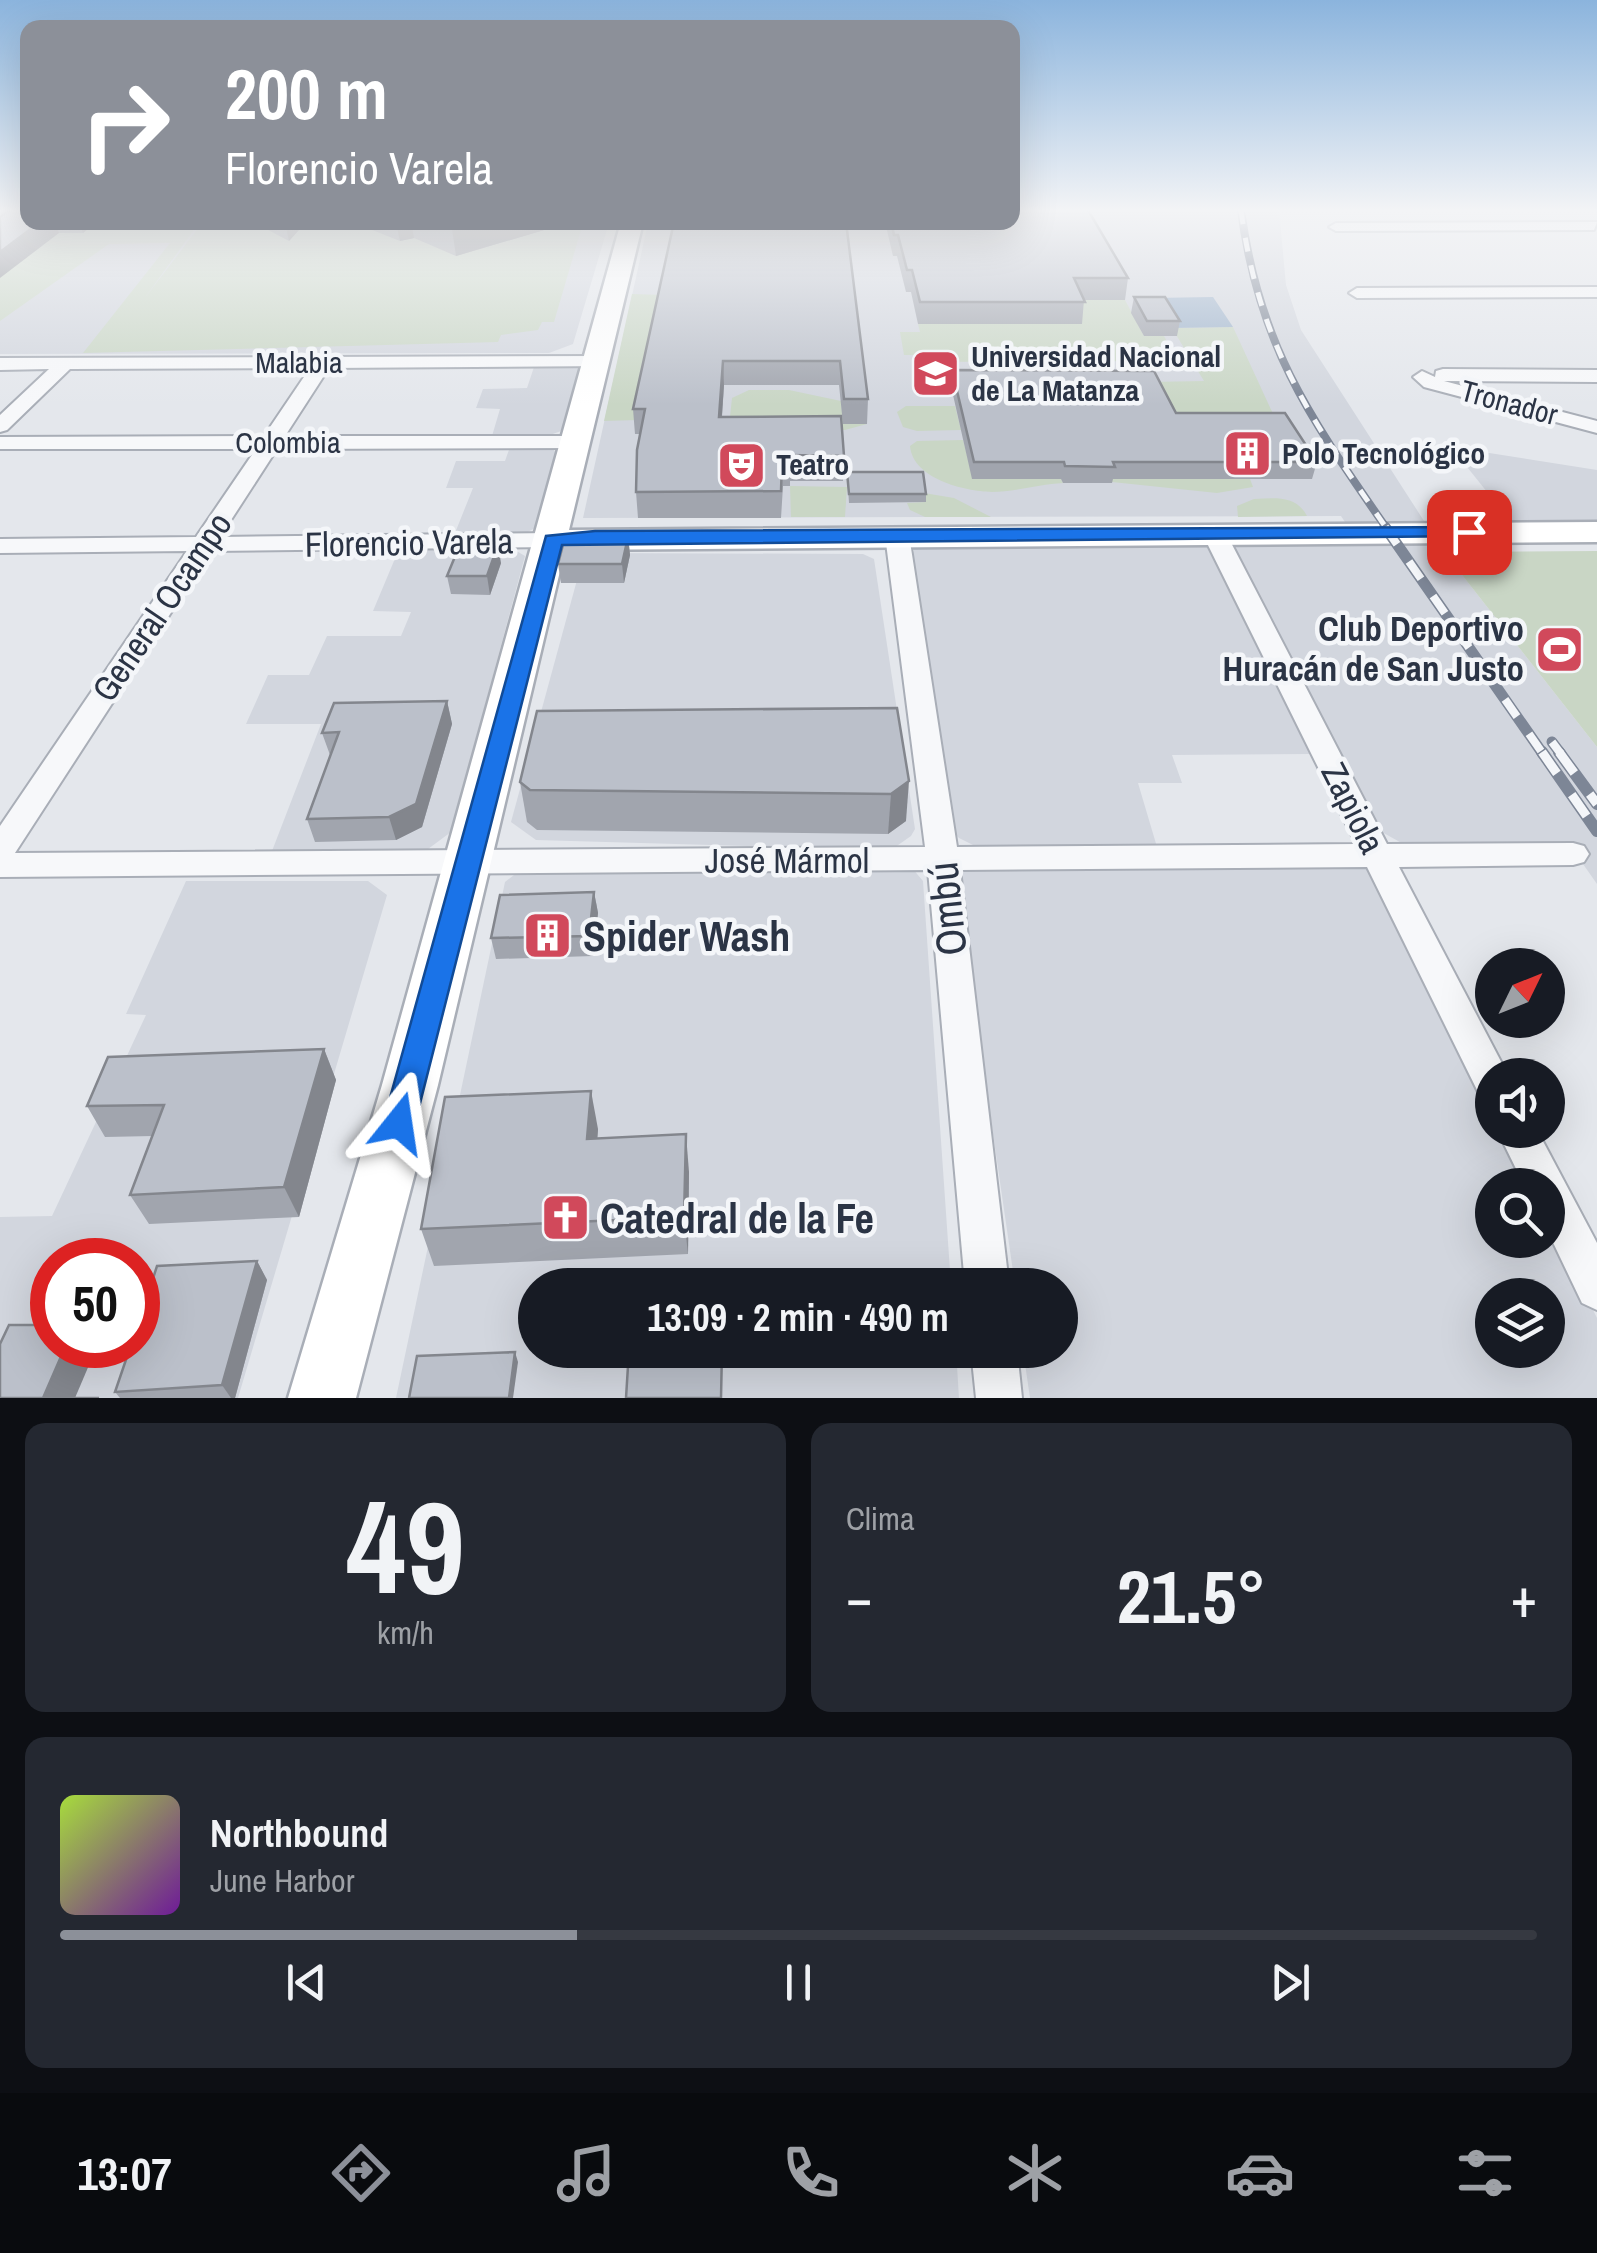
<!DOCTYPE html>
<html lang="es">
<meta charset="utf-8">
<style>
body{margin:0;font-family:"Archivo Narrow",sans-serif;background:#242831;color:#f1f3f6;height:100vh;display:flex;flex-direction:column;font-size:38px;white-space:nowrap}
*{box-sizing:border-box;margin:0}
p{font-size:32px;color:#9ea1a6}
.icon{flex:none;width:55px;height:55px;fill:none;stroke:currentColor;stroke-width:2;stroke-linecap:round;stroke-linejoin:round}
.map{position:relative;height:1398px;overflow:hidden}
.panel{display:flex;flex-direction:column;gap:25px;padding:25px;background:#0d0f14;flex:1}
.panel>*{flex:none}
.guide{position:absolute;left:20px;top:20px;width:1000px;height:210px;border-radius:20px;box-shadow:0 10px 40px #0002;background:#8c9099;color:#fff;overflow:hidden}
.needle{width:65px;rotate:47deg}
.fabs{position:absolute;left:1475px;top:948px;display:grid;gap:20px}
.fabs a{display:grid;place-items:center;width:90px;height:90px;border-radius:50%;background:#171b24;box-shadow:0 10px 40px #0002;font-size:50px}
.speed{position:absolute;left:30px;top:1238px;display:flex;gap:20px;font-size:50px;font-weight:700;text-align:center}
.speed>*{display:grid;place-content:center;width:130px;height:130px;border-radius:50%;background:#171b24;box-shadow:0 10px 40px #0002;line-height:1}
.speed .limit{border:15px solid #d22;background:#fff;color:#111}
.pin{position:absolute;display:grid;place-items:center;width:85px;height:85px;color:#fff;margin:-42px;border-radius:20px;box-shadow:0 5px 15px #0006}
.me{position:absolute;width:110px;margin:-55px;rotate:15deg;stroke-linejoin:round;filter:drop-shadow(0 0 8px #0008)}
.turn{display:flex;align-items:center;gap:35px;height:210px;padding:0 40px;font-size:45px}
.turn .icon{width:130px;height:130px;stroke-width:2.5}
.turn b{display:block;font-size:70px;line-height:85px}
.big{font-size:75px;font-weight:700;line-height:1.1}
.panel .card{flex:1;display:flex;flex-direction:column;justify-content:center;gap:15px;min-width:0;padding:0 35px;border-radius:20px;background:#242831}
.panel .dial{align-items:center;gap:0}
.dial b{font-size:130px;line-height:1}
.song{display:flex;align-items:center;gap:30px}
.cover{width:120px;height:120px;border-radius:15px;background:linear-gradient(135deg,hsl(80 70% 55%),hsl(280 70% 35%))}
.played{height:10px;border-radius:5px;background:linear-gradient(90deg,#8c9099 35%,#363941 35%)}
.keys{display:flex;justify-content:space-around;direction:ltr}
.heat{display:flex;justify-content:space-between;align-items:center;font-size:55px;direction:ltr}
.panel .tiles{flex:1;display:grid;gap:25px;grid-template-columns:1fr 1fr}
.card:last-child{grid-column:span 2}
.trip{position:absolute;left:518px;top:1268px;width:560px;height:100px;border-radius:50px;background:#171b24;box-shadow:0 10px 40px #0002;font-weight:700;line-height:100px;text-align:center}
.tabs{display:flex;height:160px;justify-content:space-around;align-items:center;background:#090b0e;color:#9ea1a6}
.tabs .icon{width:70px;height:70px}
.tabs .active{color:#8c9099}
.tabs b{font-size:45px;color:#f1f3f6}
.map>svg:first-child{display:block}
.built{fill:#d2d6de;fill-rule:evenodd}
.green{fill:#c9d6c5}
.water{fill:#9fb4cc}
.lines{fill:none;stroke-linecap:round;stroke-linejoin:round}
.minor-casing{stroke:#a9aeb7;stroke-width:4}
.secondary-casing{stroke:#a9aeb7;stroke-width:5}
.minor{fill:#f7f8fa;fill-rule:evenodd}
.secondary{fill:#fff;fill-rule:evenodd}
.rail-far2-casing{stroke:#7d8696;stroke-width:8}
.rail-far1-casing{stroke:#7d8696;stroke-width:11}
.rail-casing{stroke:#7d8696;stroke-width:12}
.rail-far2{stroke:#f4f6f9;stroke-width:5;stroke-dasharray:14;stroke-linecap:butt}
.rail-far1{stroke:#f4f6f9;stroke-width:8;stroke-dasharray:21;stroke-linecap:butt}
.rail{stroke:#f4f6f9;stroke-width:9;stroke-dasharray:26;stroke-linecap:butt}
.wall{fill:#a1a5ae}
.shaded-wall{fill:#83868d}
.building{fill:#bbc0ca;stroke:#83868d;stroke-width:2.5}
.route{fill:#1a73e8;stroke:#114b97;stroke-width:2.5}
.labels{text-anchor:middle;stroke-width:9;stroke-linejoin:round;paint-order:stroke}
.far-poi-label{font-size:30px;font-weight:bold;fill:#2b3445;stroke:#f4f6f9;text-anchor:start}
.far-street-label{font-size:30px;fill:#2b3445;stroke:#f4f6f9}
.street-label{font-size:35px;fill:#2b3445;stroke:#f4f6f9}
.poi-label{font-size:35px;font-weight:bold;fill:#2b3445;stroke:#f4f6f9;text-anchor:end}
.near-street-label{font-size:42px;fill:#2b3445;stroke:#f4f6f9}
.near-poi-label{font-size:42px;font-weight:bold;fill:#2b3445;stroke:#f4f6f9;text-anchor:start}
</style>
<div class="map">
<svg width="1597" height="1398" viewBox="0 0 1597 1398">
<rect width="100%" height="100%" fill="#e4e7ec"/>
<!-- built -->
<g class="built">
<path d="M0 210 28 222 609 223 573 344 549 353 0 354Z"/>
<path d="M1013 210H1279L1286 285 1301 330 1444 552 1597 747V884L1569 844 1407 846 1380 831 1234 546 1245 542 1357 540 1341 516 583 518 648 223 1012 222Z"/>
<path d="M535 364 581 366 564 430 547 436H492L500 409 476 408 483 389 527 388Z"/>
<path d="M510 447 552 448 557 454 535 528 524 534 453 538 473 488H446L456 461H505Z"/>
<path d="M1451 447 1597 470V523H1512Z"/>
<path d="M1206 545 1212 550 1310 754 1172 755 1182 783H1138L1157 847H977L959 838 951 830 913 553 915 547Z"/>
<path d="M399 549H513L525 556 451 832 428 849 415 852 272 851 321 724H246L268 675H309L327 636H401L411 612 373 611Z"/>
<path d="M594 553 863 554 874 559 915 829 911 836 891 850 536 840 511 822 583 558Z"/>
<path d="M1360 864 1368 868 1492 1111V1130H1502L1530 1185H1492V1240H1548V1219L1597 1318V1398H1030L1023 1350H1060V1285H1015L955 873 961 868ZM1492 1295H1548V1350H1492Z"/>
<path d="M897 865 912 868 923 881 951 1285H535V1350H956L959 1398H396L505 882 514 875Z"/>
<path d="M186 881H368L387 895 238 1398H0V1217L52 1216 146 1015 126 1014ZM52 1260H138V1345H52Z"/>
</g>
<!-- green -->
<g class="green">
<path d="M0 210H27L28 222 199 223 144 299 202 223H583L554 322H542L538 330 501 335 498 342 83 353 170 243 109 244 0 321Z"/>
<path d="M632 294 663 295 638 420 604 421Z"/>
<path d="M1071 300H1125L1144 336H1164L1174 354H1155L1158 361 924 362 923 355H904L900 332H920L918 324Z"/>
<path d="M1233 327 1280 429 1211 479H1250L1253 487 1217 493 1112 482 1110 479 1198 478 1148 382 1204 381 1172 328Z"/>
<path d="M749 390H789L841 401 843 423 867 424 845 430H748L730 417 732 398Z"/>
<path d="M906 406H955L961 430 917 431 903 427 897 412Z"/>
<path d="M963 440 973 479H1061L1063 483C1040 484 1015 492 992 492 964 491 913 479 910 446L917 441Z"/>
<path d="M790 486 847 487 845 517H791Z"/>
<path d="M924 493 954 498 991 517H925L910 510 907 503 925 502Z"/>
<path d="M1254 499C1276 498 1296 495 1307 516L1238 517 1237 506Z"/>
<path d="M1597 551V747L1444 552Z"/>
</g>
<!-- water -->
<path class="water" d="M1213 297 1233 327 1172 328 1153 298Z"/>
<g class="lines">
<defs>
<g id="minor">
<path d="M1597 222 1594 230 1336 231 1329 227 1336 223Z"/>
<path d="M1597 287V297L1357 298 1349 293 1357 288Z"/>
<path d="M599 356 606 358V366L329 368 285 436H576L586 442 576 448 277 449 220 537 553 533 565 540 553 547 211 551 15 853 925 847 885 535 897 528 909 535 957 847 1356 844 1202 533 1214 526 1226 533 1387 844 1573 843 1584 846 1589 854 1584 862 1573 865 1399 867 1508 1075H1492V1098L1479 1094 1367 867 960 870 1009 1285H965L928 870 0 877V826L187 551 0 553V539L196 537 256 449H0V437L264 436 310 368 70 369 7 430 0 432V415L49 369 0 370V358Z"/>
<path d="M1443 369 1597 370V382L1444 381 1597 421V433L1424 387 1413 377 1422 371 1435 377 1436 371Z"/>
<path d="M1497 1130H1537L1597 1243V1310L1582 1303 1548 1232V1185H1524Z"/>
<path d="M971 1350H1017L1022 1398H976Z"/>
</g>
<path id="secondary" d="M621 222H643L569 530 1597 522V542L565 550 438 1085 356 1398H288L382 1085Z"/>
</defs>
<!-- minor casing -->
<use href="#minor" class="minor-casing"/>
<!-- secondary casing -->
<use href="#secondary" class="secondary-casing"/>
<!-- minor -->
<use href="#minor" class="minor"/>
<!-- secondary -->
<use href="#secondary" class="secondary"/>
<defs>
<path id="rail-far2" d="M1241 210C1259 347 1311 419 1387 529"/>
<g id="rail-far1">
<path d="M1385 527 1543 754"/>
<path d="M1552 742 1561 754"/>
</g>
<g id="rail">
<path d="M1542 752 1597 831"/>
<path d="M1559 752 1597 804"/>
</g>
</defs>
<!-- rail-far2 casing -->
<use href="#rail-far2" class="rail-far2-casing"/>
<!-- rail-far1 casing -->
<use href="#rail-far1" class="rail-far1-casing"/>
<!-- rail casing -->
<use href="#rail" class="rail-casing"/>
<!-- rail-far2 -->
<use href="#rail-far2" class="rail-far2"/>
<!-- rail-far1 -->
<use href="#rail-far1" class="rail-far1"/>
<!-- rail -->
<use href="#rail" class="rail"/>
</g>
<!-- wall -->
<g class="wall">
<path d="M28 222H96L83 233H59Z"/>
<path d="M253 222H306L289 241Z"/>
<path d="M352 222H571L456 256 414 238 400 241Z"/>
<path d="M846 222 868 399 867 424H843L839 385H724L722 417 844 456 843 481H790V486H783L781 518H638L636 492 640 434H635L633 409Z"/>
<path d="M885 222H1012L1128 278 1125 300H1084L1082 324H918L911 292H906L897 256H893Z"/>
<path d="M1134 297 1180 321 1177 336H1144L1131 313Z"/>
<path d="M952 370 1176 413 1317 462 1312 479H1113L1112 483H1063L1061 479H972L951 386Z"/>
<path d="M847 472 926 494V502L849 503Z"/>
<path d="M628 537 630 555 624 583H561L558 564Z"/>
<path d="M501 563 490 595 451 594 447 576Z"/>
<path d="M447 701 452 724 422 827 396 840 315 842 307 819 330 755 322 733Z"/>
<path d="M897 708 906 821 888 834 537 830 527 822 520 782Z"/>
<path d="M594 892 598 913 593 956 496 959 491 938Z"/>
<path d="M324 1049 336 1080 299 1217 149 1224 130 1195 153 1136 105 1137 87 1106Z"/>
<path d="M598 1129 597 1138 689 1172 688 1254 434 1266 421 1229Z"/>
<path d="M257 1261 267 1280 235 1398H120L115 1392Z"/>
</g>
<!-- shaded-wall -->
<g class="shaded-wall">
<path d="M40 222H55L59 233 0 278V252Z"/>
<path d="M79 222H96L83 233Z"/>
<path d="M285 222H306L289 241Z"/>
<path d="M396 222H411L414 238 400 241Z"/>
<path d="M451 222H571L456 256Z"/>
<path d="M723 361 724 385 720 442 719 417Z"/>
<path d="M628 537 630 555 624 583 622 564Z"/>
<path d="M498 545 501 563 490 595 487 576Z"/>
<path d="M447 701 452 724 422 827 396 840 389 817Z"/>
<path d="M909 781 906 821 888 834 891 794Z"/>
<path d="M594 892 598 913 593 956 589 936Z"/>
<path d="M324 1049 336 1080 299 1217 284 1187Z"/>
<path d="M591 1091 598 1129 595 1176 587 1139Z"/>
<path d="M686 1134 689 1172 688 1254 684 1217Z"/>
<path d="M257 1261 267 1280 235 1398H231L222 1385Z"/>
<path d="M66 1345H90L95 1351 75 1398H43Z"/>
<path d="M515 1352 518 1362 513 1398H509Z"/>
</g>
<!-- building -->
<g class="building">
<path d="M10 210H28V222H40L0 252V217Z"/>
<path d="M1012 210H1088L1128 278H1074L1085 302H920L912 270H907L898 235H894L891 222H1012Z"/>
<path d="M674 222H846L868 399H844L840 361H723L719 417 841 416 844 456 790 455 789 461H782L781 491 636 492 637 450 645 409H633Z"/>
<path d="M1134 297H1165L1180 321H1147Z"/>
<path d="M952 370 1154 371 1176 413H1285L1317 462H1113L1115 467 1065 466 1064 462H974Z"/>
<path d="M847 472H923L926 494H849Z"/>
<path d="M463 537H489L498 545 487 576H447Z"/>
<path d="M575 537H628L622 564H558L564 541Z"/>
<path d="M447 701 416 804 389 817 307 819 339 732 322 733 334 703Z"/>
<path d="M897 708 909 781 891 794 530 790 520 782 537 711Z"/>
<path d="M594 892 589 936 491 938 500 895Z"/>
<path d="M324 1049 284 1187 130 1195 164 1105 87 1106 108 1057Z"/>
<path d="M591 1091 587 1139 686 1134 684 1217 421 1229 445 1097Z"/>
<path d="M257 1261 222 1385 115 1392 131 1345H138V1325L157 1266Z"/>
<path d="M9 1325H52V1345H66L43 1398H99H0V1344Z"/>
<path d="M629 1350H722L721 1398H626Z"/>
<path d="M515 1352 509 1398H409L417 1356Z"/>
</g>
<!-- sky -->
<linearGradient id="sky" x2="0" y2="1"><stop stop-color="#8bb4dd"/><stop offset="0.52" stop-color="#f3f4f6"/><stop offset="1" stop-color="#f3f4f6" stop-opacity="0"/></linearGradient>
<rect width="1597" height="405" fill="url(#sky)"/>
<!-- route -->
<path class="route" d="M1469 527 1479 532 1476 536 562 545 415 1123 411 1133 399 1137 388 1133 383 1123 546 536 595 531Z"/>
<!-- icons -->
<defs>
<symbol id="university-square" viewBox="-11 -11 22 22"><rect x="-9" y="-9" width="18" height="18" rx="4" fill="#d1495b" stroke="#f4f6f9"/><path d="M0-5L7-2L0 1L-7-2ZM-4 1L0 2.5L4 1V4Q0 6-4 4Z" fill="#fff"/></symbol>
<symbol id="building-square" viewBox="-11 -11 22 22"><rect x="-9" y="-9" width="18" height="18" rx="4" fill="#d1495b" stroke="#f4f6f9"/><path d="M-4-6H4V6H1V3H-1V6H-4ZM-2.5-4.3h1.7v1.8h-1.7ZM.8-4.3h1.7v1.8H.8ZM-2.5-1h1.7V.8h-1.7ZM.8-1h1.7V.8H.8Z" fill="#fff"/></symbol>
<symbol id="theatre-square" viewBox="-11 -11 22 22"><rect x="-9" y="-9" width="18" height="18" rx="4" fill="#d1495b" stroke="#f4f6f9"/><path d="M-5-5.5Q0-4 5-5.5V0Q5 5 0 6Q-5 5-5 0ZM-3.3-2.5H-1v1.5H-3.3ZM1-2.5H3.3v1.5H1ZM-2.8 1Q0 5.5 2.8 1Z" fill="#fff"/></symbol>
<symbol id="stadium-square" viewBox="-11 -11 22 22"><rect x="-9" y="-9" width="18" height="18" rx="4" fill="#d1495b" stroke="#f4f6f9"/><path d="M0-5a6.5 5 0 1 0 0 10a6.5 5 0 1 0 0-10ZM-3.5-1.8h7v3.6h-7Z" fill="#fff"/></symbol>
<symbol id="church-square" viewBox="-11 -11 22 22"><rect x="-9" y="-9" width="18" height="18" rx="4" fill="#d1495b" stroke="#f4f6f9"/><path d="M-1.2-6h2.4v3.5h3.3v2.4h-3.3V6h-2.4V-.1h-3.3v-2.4h3.3Z" fill="#fff"/></symbol>
</defs>
<g fill-rule="evenodd">
<use href="#university-square" x="908" y="346" width="55" height="55"/>
<use href="#building-square" x="1220" y="426" width="55" height="55"/>
<use href="#theatre-square" x="714" y="438" width="55" height="55"/>
<use href="#stadium-square" x="1532" y="622" width="55" height="55"/>
<use href="#building-square" x="520" y="908" width="55" height="55"/>
<use href="#church-square" x="538" y="1190" width="55" height="55"/>
</g>
<g class="labels">
<!-- far-poi labels -->
<g class="far-poi-label">
<text x="971" y="367">Universidad Nacional<tspan x="971" dy="34">de La Matanza</tspan></text>
<text x="1282" y="464">Polo Tecnológico</text>
<text x="776" y="475">Teatro</text>
</g>
<!-- far-street labels -->
<g class="far-street-label">
<text x="299" y="373">Malabia</text>
<text transform="translate(1509 403) rotate(15)" y="10">Tronador</text>
<text x="288" y="453">Colombia</text>
</g>
<!-- street labels -->
<g class="street-label">
<text transform="translate(409 543) rotate(-1)" y="12">Florencio Varela</text>
<text transform="translate(162 607) rotate(-56)" y="12">General Ocampo</text>
<text transform="translate(1353 808) rotate(63)" y="12">Zapiola</text>
<text x="787" y="873">José Mármol</text>
</g>
<!-- poi labels -->
<g class="poi-label">
<text x="1524" y="641">Club Deportivo<tspan x="1524" dy="40">Huracán de San Justo</tspan></text>
</g>
<!-- near-street labels -->
<g class="near-street-label">
<text transform="translate(947 909) rotate(-96)" y="15">Ombú</text>
</g>
<!-- near-poi labels -->
<g class="near-poi-label">
<text x="583" y="951">Spider Wash</text>
<text x="600" y="1233">Catedral de la Fe</text>
</g>
</g>
</svg>
<div class="fabs">
<a><svg class="needle" viewBox="-14 -14 28 28"><path d="M0-13l5 13h-10z" fill="#e53935"/><path d="M0 13l5-13h-10z" fill="#9ea1a6"/></svg></a>
<a><svg class="icon" aria-label="sound" viewBox="0 0 24 24"><path d="M4 9h4l5-4v14l-5-4H4zM17 9q2 3 0 6"/></svg></a>
<a><svg class="icon" aria-label="search" viewBox="0 0 24 24"><circle cx="10" cy="10" r="6"/><path d="M15 15l6 6"/></svg></a>
<a><svg class="icon" aria-label="layers" viewBox="0 0 24 24"><path d="M12 4l9 5-9 5-9-5zM3 14l9 5 9-5"/></svg></a>
</div>
<div class="speed"><div class="limit">50</div></div>
<div class="pin" style="left:1469px;top:532px;background:#d93025"><svg class="icon" aria-label="arrive" viewBox="0 0 24 24"><path d="M6 21V4h12l-3 4 3 4H6"/></svg></div>
<svg class="me" style="left:399px;top:1123px" viewBox="-20 -20 40 40"><path d="M0-17L14 15 0 8-14 15z" fill="#1a73e8" stroke="#fff" stroke-width="4"/></svg>
<div class="trip">13:09 · 2 min · 490 m</div>
<div class="guide">
<div class="turn"><svg class="icon" aria-label="right" viewBox="0 0 24 24"><path d="M7 20v-9h11M14 6l5 5-5 5"/></svg><div><b>200 m</b>Florencio Varela</div></div>
</div>
</div>
<section class="panel">
<div class="tiles">
<div class="card dial"><b>49</b><p>km/h</p></div>
<div class="card"><p>Clima</p>
<div class="heat"><a>−</a><b class="big">21.5°</b><a>+</a></div>
</div>
<div class="card">
<div class="song"><i class="cover"></i><div><b>Northbound</b><p>June Harbor</p></div></div>
<div class="played"></div>
<div class="keys"><svg class="icon" aria-label="previous" viewBox="0 0 24 24"><path d="M18 5L8 12l10 7zM5 5v14"/></svg><svg class="icon" aria-label="pause" viewBox="0 0 24 24"><path d="M8 5v14M16 5v14"/></svg><svg class="icon" aria-label="next" viewBox="0 0 24 24"><path d="M6 5l10 7-10 7zM19 5v14"/></svg></div>
</div>
</div>
</section>
<nav class="tabs">
<b>13:07</b>
<svg class="icon active" aria-label="directions" viewBox="0 0 24 24"><path d="M12 3l9 9-9 9-9-9zM9 14v-3h6M13 9l2 2-2 2"/></svg>
<svg class="icon" aria-label="music" viewBox="0 0 24 24"><path d="M9 18V5l10-2v13"/><circle cx="6" cy="18" r="3"/><circle cx="16" cy="16" r="3"/></svg>
<svg class="icon" aria-label="phone" viewBox="0 0 24 24"><path d="M5 4h4l2 5-3 2q2 4 5 5l2-3 5 2v4C11 20 4 13 5 4z"/></svg>
<svg class="icon" aria-label="climate" viewBox="0 0 24 24"><path d="M12 3v18M4 7l16 10M4 17L20 7"/></svg>
<svg class="icon" aria-label="car" viewBox="0 0 24 24"><path d="M5 17H2v-5l4-1 3-4h7l3 4 3 1v5h-3M9 17h6M6 11h13"/><circle cx="7" cy="17" r="2"/><circle cx="17" cy="17" r="2"/></svg>
<svg class="icon" aria-label="filters" viewBox="0 0 24 24"><path d="M4 7h16M4 17h16"/><circle cx="9" cy="7" r="2"/><circle cx="15" cy="17" r="2"/></svg>
</nav>
